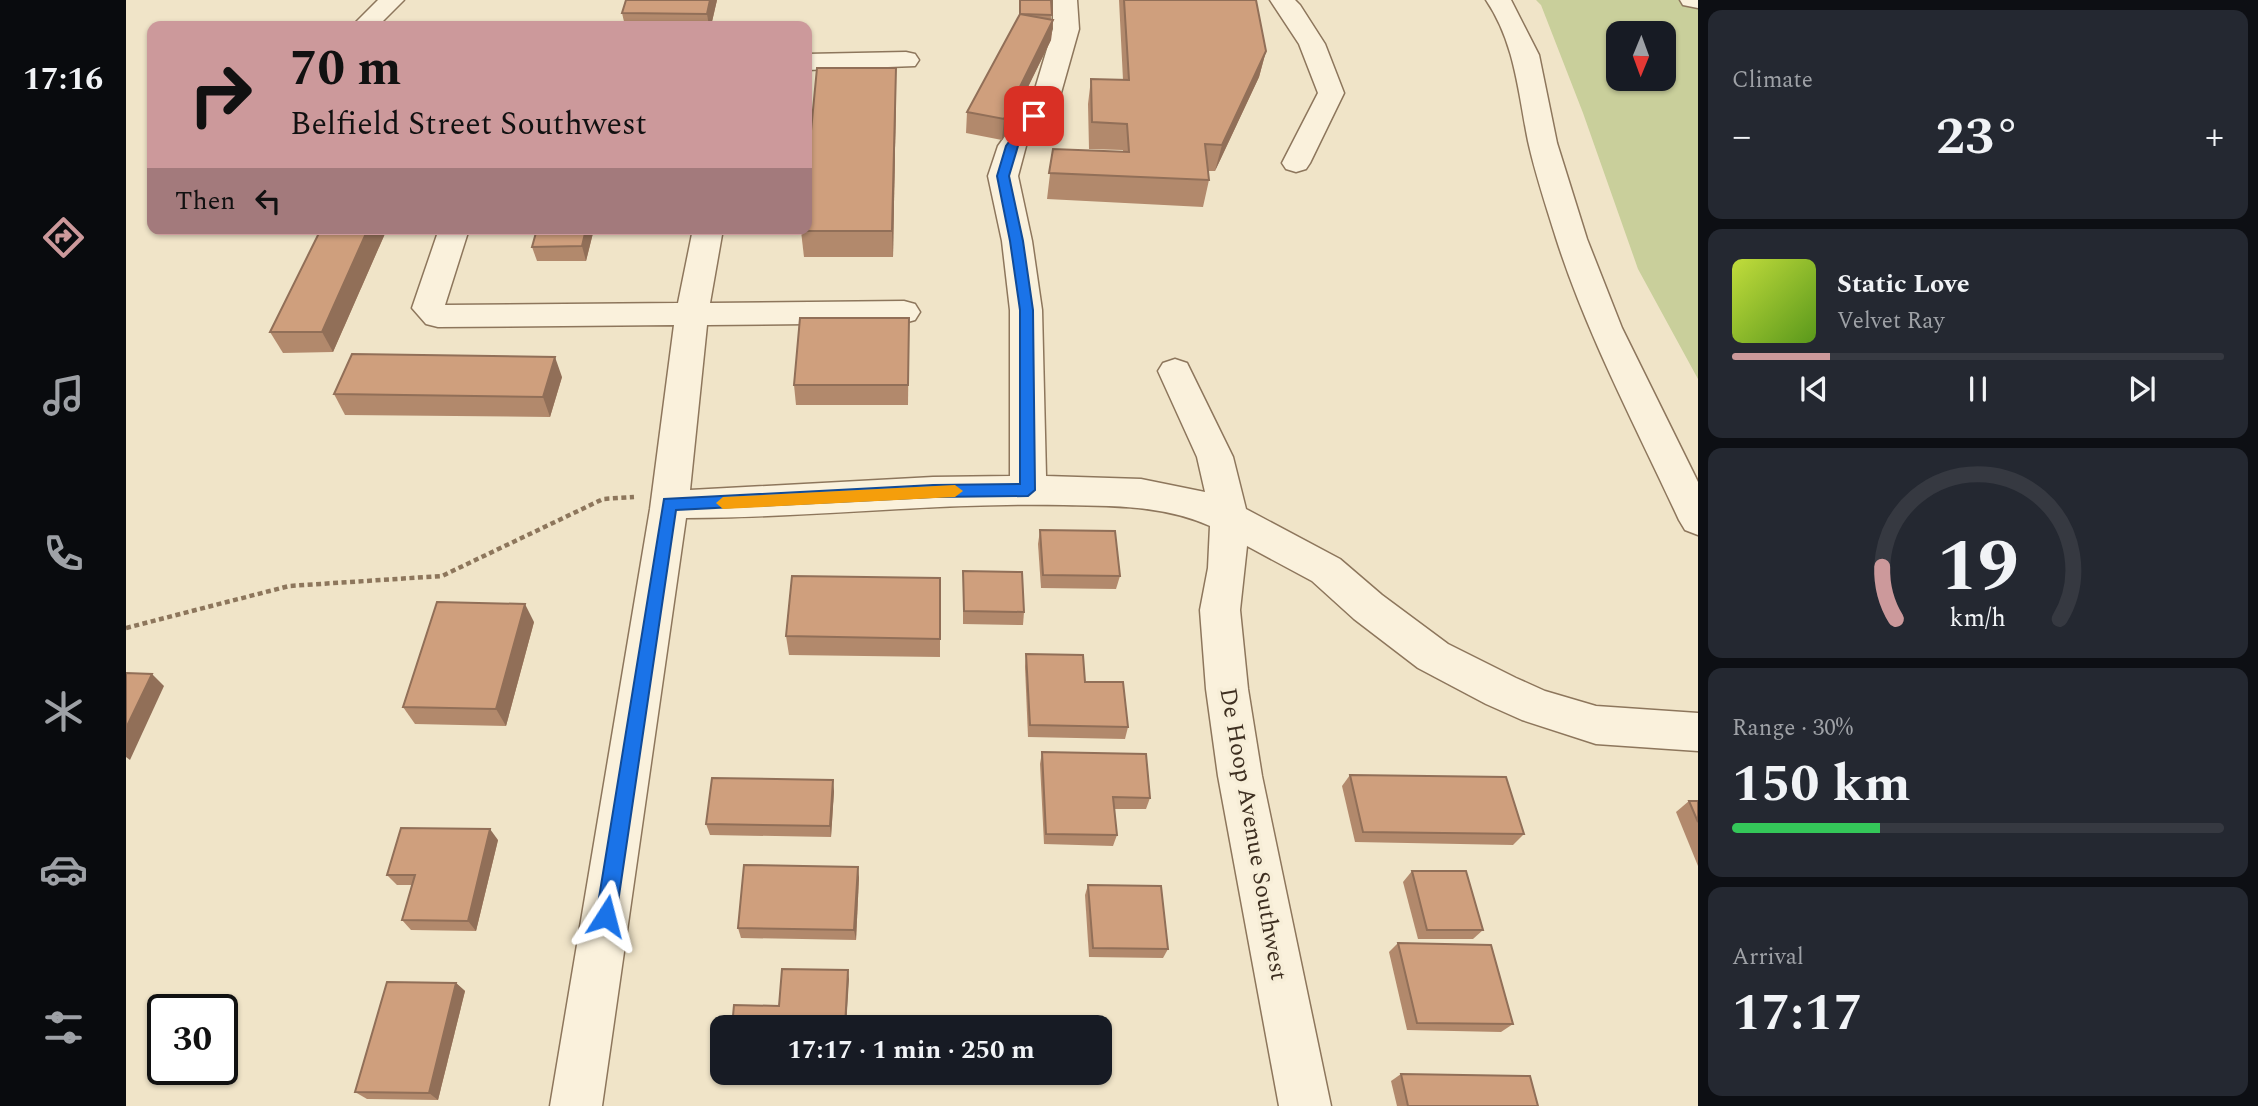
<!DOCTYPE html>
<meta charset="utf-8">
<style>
body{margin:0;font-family:Spectral,serif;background:#242831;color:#f1f3f6;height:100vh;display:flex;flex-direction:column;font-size:26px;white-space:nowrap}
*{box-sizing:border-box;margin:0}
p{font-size:23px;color:#9ea1a6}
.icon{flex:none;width:38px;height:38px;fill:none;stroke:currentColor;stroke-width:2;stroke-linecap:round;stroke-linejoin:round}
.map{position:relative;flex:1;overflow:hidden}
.drawer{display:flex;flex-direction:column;gap:10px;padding:10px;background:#0d0f14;width:560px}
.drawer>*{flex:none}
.guide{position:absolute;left:21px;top:21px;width:665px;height:214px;border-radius:14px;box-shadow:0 2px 5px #0004;background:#cc999b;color:#111;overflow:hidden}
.needle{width:46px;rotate:181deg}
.controls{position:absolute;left:1480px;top:21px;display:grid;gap:14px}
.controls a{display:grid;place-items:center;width:70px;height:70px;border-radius:14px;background:#171b24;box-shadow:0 2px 5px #0004;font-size:35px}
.speed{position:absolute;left:21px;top:994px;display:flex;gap:14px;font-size:35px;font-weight:700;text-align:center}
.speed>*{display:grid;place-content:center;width:91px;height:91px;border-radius:50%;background:#171b24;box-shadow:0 2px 5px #0004;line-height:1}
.speed .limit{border:4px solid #111;border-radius:10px;background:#fff;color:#111}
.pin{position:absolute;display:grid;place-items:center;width:60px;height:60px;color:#fff;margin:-30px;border-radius:14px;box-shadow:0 4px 10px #0006}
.me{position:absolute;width:77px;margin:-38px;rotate:9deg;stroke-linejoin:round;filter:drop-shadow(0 0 5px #0008)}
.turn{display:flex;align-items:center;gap:24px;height:147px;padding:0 28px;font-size:32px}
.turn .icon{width:91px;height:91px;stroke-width:2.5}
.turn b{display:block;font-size:49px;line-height:60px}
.then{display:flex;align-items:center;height:66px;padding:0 28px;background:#0003;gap:14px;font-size:26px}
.big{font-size:52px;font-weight:700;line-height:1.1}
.drawer .widget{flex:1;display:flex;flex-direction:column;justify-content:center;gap:10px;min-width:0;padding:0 24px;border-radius:14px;background:#242831}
.drawer .dial{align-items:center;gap:0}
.dial svg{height:182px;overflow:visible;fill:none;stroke:#363941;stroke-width:7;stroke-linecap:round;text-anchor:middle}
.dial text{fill:#f1f3f6;stroke:none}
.song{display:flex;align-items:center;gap:21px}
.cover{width:84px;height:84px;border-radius:10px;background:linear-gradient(135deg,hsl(70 70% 55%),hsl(90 70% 35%))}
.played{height:7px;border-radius:4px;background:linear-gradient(90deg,#cc999b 20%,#363941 20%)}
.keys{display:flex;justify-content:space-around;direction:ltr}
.heat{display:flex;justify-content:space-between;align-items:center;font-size:38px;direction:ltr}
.charge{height:10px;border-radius:5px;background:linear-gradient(90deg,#34c759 30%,#363941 0)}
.trip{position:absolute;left:584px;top:1015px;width:402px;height:70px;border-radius:14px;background:#171b24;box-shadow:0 2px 5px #0004;font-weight:700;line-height:70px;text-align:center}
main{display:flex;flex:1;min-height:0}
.tabs{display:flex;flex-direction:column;width:126px;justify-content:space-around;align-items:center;background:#090b0e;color:#9ea1a6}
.tabs .icon{width:49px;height:49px}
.tabs .on{color:#cc999b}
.tabs b{font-size:32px;color:#f1f3f6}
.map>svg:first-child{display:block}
.green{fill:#c9cf9b;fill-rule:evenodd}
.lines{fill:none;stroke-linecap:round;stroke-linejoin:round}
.minor-casing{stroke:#8d765c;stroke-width:3}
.path{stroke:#8d765c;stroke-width:4.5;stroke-dasharray:5 3.5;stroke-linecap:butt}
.minor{fill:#faf1dc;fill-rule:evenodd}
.wall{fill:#b2896c}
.shaded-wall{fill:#916f58}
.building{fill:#cf9f7d;stroke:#916f58;stroke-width:2}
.route{fill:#1a73e8;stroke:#114b97;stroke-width:2}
.slow{fill:#f59e0b}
.labels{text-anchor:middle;stroke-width:7;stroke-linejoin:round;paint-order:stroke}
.street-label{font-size:24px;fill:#3d2e20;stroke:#f7eed8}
</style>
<main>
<nav class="tabs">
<b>17:16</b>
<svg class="icon on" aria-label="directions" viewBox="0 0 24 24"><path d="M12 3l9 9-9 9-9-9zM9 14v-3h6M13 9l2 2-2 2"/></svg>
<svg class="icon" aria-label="music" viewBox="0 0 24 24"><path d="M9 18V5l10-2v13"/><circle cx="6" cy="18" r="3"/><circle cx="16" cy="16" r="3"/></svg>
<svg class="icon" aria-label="phone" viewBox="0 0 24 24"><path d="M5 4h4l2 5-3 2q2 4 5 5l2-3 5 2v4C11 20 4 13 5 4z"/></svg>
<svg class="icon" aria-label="climate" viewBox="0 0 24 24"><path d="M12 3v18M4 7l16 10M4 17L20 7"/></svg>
<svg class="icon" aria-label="car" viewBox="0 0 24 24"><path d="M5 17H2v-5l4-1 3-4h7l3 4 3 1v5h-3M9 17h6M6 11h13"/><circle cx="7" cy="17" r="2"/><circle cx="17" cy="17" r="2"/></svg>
<svg class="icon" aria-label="filters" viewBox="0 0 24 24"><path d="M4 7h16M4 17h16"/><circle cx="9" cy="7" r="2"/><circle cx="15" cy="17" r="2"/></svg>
</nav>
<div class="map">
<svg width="1572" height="1106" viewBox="0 0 1572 1106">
<rect width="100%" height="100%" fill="#f0e4c8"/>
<!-- green -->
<path class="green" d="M1410 0H1572V379L1512 269 1457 113 1415 5ZM1493 33H1538V79H1493Z"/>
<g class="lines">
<defs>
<g id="minor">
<path d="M252 0H278L252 26H226Z"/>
<path d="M927 0H951L953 29 933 100 900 146 892 176 906 241 916 310 920 476 1015 479 1079 492 1071 457 1032 371 1037 363 1049 359 1061 363 1107 457 1120 509 1214 559 1256 595 1322 644 1390 678 1419 691 1470 706 1572 713V751L1470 744 1396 720 1360 704 1292 668 1228 619 1186 581 1121 546 1114 610 1122 689 1136 776 1205 1106H1153L1092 776 1080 689 1074 610 1082 568 1084 526C1037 505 988 506 938 505 811 502 686 518 560 518L476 1106H424L524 509 548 325 312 327 300 324 286 308 313 229H343L319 305 552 303 567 229H597L584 303 778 301 789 304 794 312 789 320 778 323 581 325 564 490 807 477 884 476V310L876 241 862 176 872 146 906 99 927 29Z"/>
<path d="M1144 0H1169L1174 5 1199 44 1218 93 1184 163 1180 169 1170 172 1160 169 1156 163 1192 93 1173 44Z"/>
<path d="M1360 0H1385L1413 55 1431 143 1461 239 1496 328 1572 482V535L1559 530 1553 520C1510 427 1461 335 1430 238 1420 206 1409 173 1402 141 1392 91 1389 43 1360 0Z"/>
<path d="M1554 0H1572V8L1557 5Z"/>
<path d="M780 52 789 54 793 60 789 66 681 70V54Z"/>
</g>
</defs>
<!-- minor casing -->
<use href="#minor" class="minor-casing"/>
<!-- path -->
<path class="path" d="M0 628 163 586 316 576 477 499 508 497"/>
<!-- minor -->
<use href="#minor" class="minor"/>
</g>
<!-- wall -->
<g class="wall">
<path d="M591 0 585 26H499L496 13Z"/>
<path d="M893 0H925V19L927 20 925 40 876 140 840 133 841 112 893 16Z"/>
<path d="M993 0H1130L1140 51 1133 77 1089 171H1082L1083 180 1077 207 921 199 927 149 997 152V150L963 149 962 104 965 79 997 80Z"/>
<path d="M770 94 767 257H678L675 231Z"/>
<path d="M261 229 207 352 157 353 144 332Z"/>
<path d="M468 229 460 261H411L406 247Z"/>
<path d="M783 318 782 405H670L668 385Z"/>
<path d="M436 377 424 417 219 415 208 394Z"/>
<path d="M914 530 994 576 990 589 915 588 912 544Z"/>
<path d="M837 571 898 612 897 625 837 624Z"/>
<path d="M408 622 380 726 289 724 277 707Z"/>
<path d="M660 636 814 639V657L663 655Z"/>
<path d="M900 654 959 682 1002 727 999 739 902 737 899 667Z"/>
<path d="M916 752 1024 798 1020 809H988L991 835 987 846 918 844 914 764Z"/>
<path d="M1224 775 1398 834 1387 845 1229 842 1216 786Z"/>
<path d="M708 791 705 837 584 835 580 824Z"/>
<path d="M1563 801H1572V866L1550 812Z"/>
<path d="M372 840 350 931 285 930 276 920 286 885H271L261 875Z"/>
<path d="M1286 871 1357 930 1347 939H1292L1277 882Z"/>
<path d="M733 877 730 940 615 938 612 928Z"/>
<path d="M962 885 1042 949 1037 958 963 957 959 895Z"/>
<path d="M1272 943 1387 1024 1375 1032 1281 1030 1263 952Z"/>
<path d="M330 983 339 991 312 1100 241 1099 229 1092Z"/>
<path d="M1275 1074 1412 1106H1271L1265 1081Z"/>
</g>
<!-- shaded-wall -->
<g class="shaded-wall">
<path d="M584 0H591L585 26H583L581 14Z"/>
<path d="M927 20 925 40 876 140 878 119Z"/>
<path d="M1140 51 1133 77 1089 171 1096 145Z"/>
<path d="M770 68V94L767 257 766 231Z"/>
<path d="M242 229H261L207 352 196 332Z"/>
<path d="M460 229H468L460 261 456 246Z"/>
<path d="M429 357 436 377 424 417 417 397Z"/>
<path d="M399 604 408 622 380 726 370 709Z"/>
<path d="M26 674 38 686 4 760 0 757V728Z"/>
<path d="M707 780 708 791 705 837 704 826Z"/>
<path d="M364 829 372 840 350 931 342 921Z"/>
<path d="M732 867 733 877 730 940 728 930Z"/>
<path d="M722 970 723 979 720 1027H719Z"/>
<path d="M330 983 339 991 312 1100 303 1093Z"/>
</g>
<!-- building -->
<g class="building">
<path d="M500 0H584L581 14 496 13Z"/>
<path d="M894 0H925L926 15 894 14Z"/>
<path d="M998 0H1130L1140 51 1096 145 1079 144 1083 180 923 173 927 149 1003 152 1001 124 966 122 965 79 1003 80Z"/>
<path d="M894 14 927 20 878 119 841 112Z"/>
<path d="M691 68H770L766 231H675V229H681V173Z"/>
<path d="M195 229H242L196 332H144Z"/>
<path d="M411 229H460L456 246 406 247Z"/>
<path d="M674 318H783L782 385H668Z"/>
<path d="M226 354 429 357 417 397 208 394Z"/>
<path d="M914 530 989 531 994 576 917 575Z"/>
<path d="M837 571 896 572 898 612 838 611Z"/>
<path d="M666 576 814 578V639L660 636Z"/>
<path d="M311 602 399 604 370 709 277 707Z"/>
<path d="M900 654 957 655 959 682H997L1002 727 904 725Z"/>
<path d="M0 673 26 674 0 728Z"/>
<path d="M916 752 1020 754 1024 798 987 797 991 835 920 834Z"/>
<path d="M1224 775 1380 777 1398 834 1237 832Z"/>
<path d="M586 778 707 780 704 826 580 824Z"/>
<path d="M1563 801H1572V822Z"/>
<path d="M275 828 364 829 342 921 276 920 289 875H261Z"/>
<path d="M618 865 732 867 728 930 612 928Z"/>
<path d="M1286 871H1340L1357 930H1301Z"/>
<path d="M962 885 1035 886 1042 949 967 948Z"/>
<path d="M1272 943 1365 945 1387 1024 1291 1023Z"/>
<path d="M656 969 722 970 719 1027H606L608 1005 653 1006Z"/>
<path d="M261 982 330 983 303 1093 229 1092Z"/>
<path d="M1275 1074 1404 1076 1412 1106H1282Z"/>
</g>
<!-- route -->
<path class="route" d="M904 113 914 116 892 146 883 176 897 241 907 310 909 490 902 496 807 497 550 510 490 916 487 923 480 926 473 923 470 916 538 499 807 485 894 484V310L884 241 871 176 880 146Z"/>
<!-- slow -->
<path class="slow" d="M829 485 837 491 829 497 597 509 590 503 597 497Z"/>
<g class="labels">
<!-- street labels -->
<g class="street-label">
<text transform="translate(1128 834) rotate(80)" y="8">De Hoop Avenue Southwest</text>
</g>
</g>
</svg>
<div class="controls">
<a><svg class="needle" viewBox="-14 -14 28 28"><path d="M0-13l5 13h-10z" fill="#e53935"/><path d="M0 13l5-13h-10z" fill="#9ea1a6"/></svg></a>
</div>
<div class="speed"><div class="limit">30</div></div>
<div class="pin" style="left:908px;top:116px;background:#d93025"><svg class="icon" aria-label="arrive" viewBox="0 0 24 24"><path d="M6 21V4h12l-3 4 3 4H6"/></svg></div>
<svg class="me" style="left:480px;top:916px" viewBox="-20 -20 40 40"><path d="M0-17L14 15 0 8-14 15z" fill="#1a73e8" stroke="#fff" stroke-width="4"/></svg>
<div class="trip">17:17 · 1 min · 250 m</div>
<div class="guide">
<div class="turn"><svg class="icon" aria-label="right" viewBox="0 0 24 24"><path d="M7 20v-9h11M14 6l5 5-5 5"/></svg><div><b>70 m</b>Belfield Street Southwest</div></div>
<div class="then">Then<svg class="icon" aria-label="left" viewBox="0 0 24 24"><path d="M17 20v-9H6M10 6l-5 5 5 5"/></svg></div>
</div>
</div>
<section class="drawer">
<div class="widget"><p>Climate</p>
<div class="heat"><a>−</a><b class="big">23°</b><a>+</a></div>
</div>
<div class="widget">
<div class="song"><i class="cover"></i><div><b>Static Love</b><p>Velvet Ray</p></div></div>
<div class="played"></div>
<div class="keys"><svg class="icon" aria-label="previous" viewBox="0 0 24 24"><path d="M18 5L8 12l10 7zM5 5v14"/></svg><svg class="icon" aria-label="pause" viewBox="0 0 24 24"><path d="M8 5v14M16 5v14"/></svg><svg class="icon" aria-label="next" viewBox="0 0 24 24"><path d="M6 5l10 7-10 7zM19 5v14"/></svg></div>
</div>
<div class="widget dial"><svg viewBox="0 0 100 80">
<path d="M14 69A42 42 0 1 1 86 69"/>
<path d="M14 69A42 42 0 0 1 8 46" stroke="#cc999b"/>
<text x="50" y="56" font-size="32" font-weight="700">19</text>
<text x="50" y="72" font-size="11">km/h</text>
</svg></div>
<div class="widget"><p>Range · 30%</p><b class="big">150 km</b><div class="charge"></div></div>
<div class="widget"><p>Arrival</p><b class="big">17:17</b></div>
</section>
</main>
